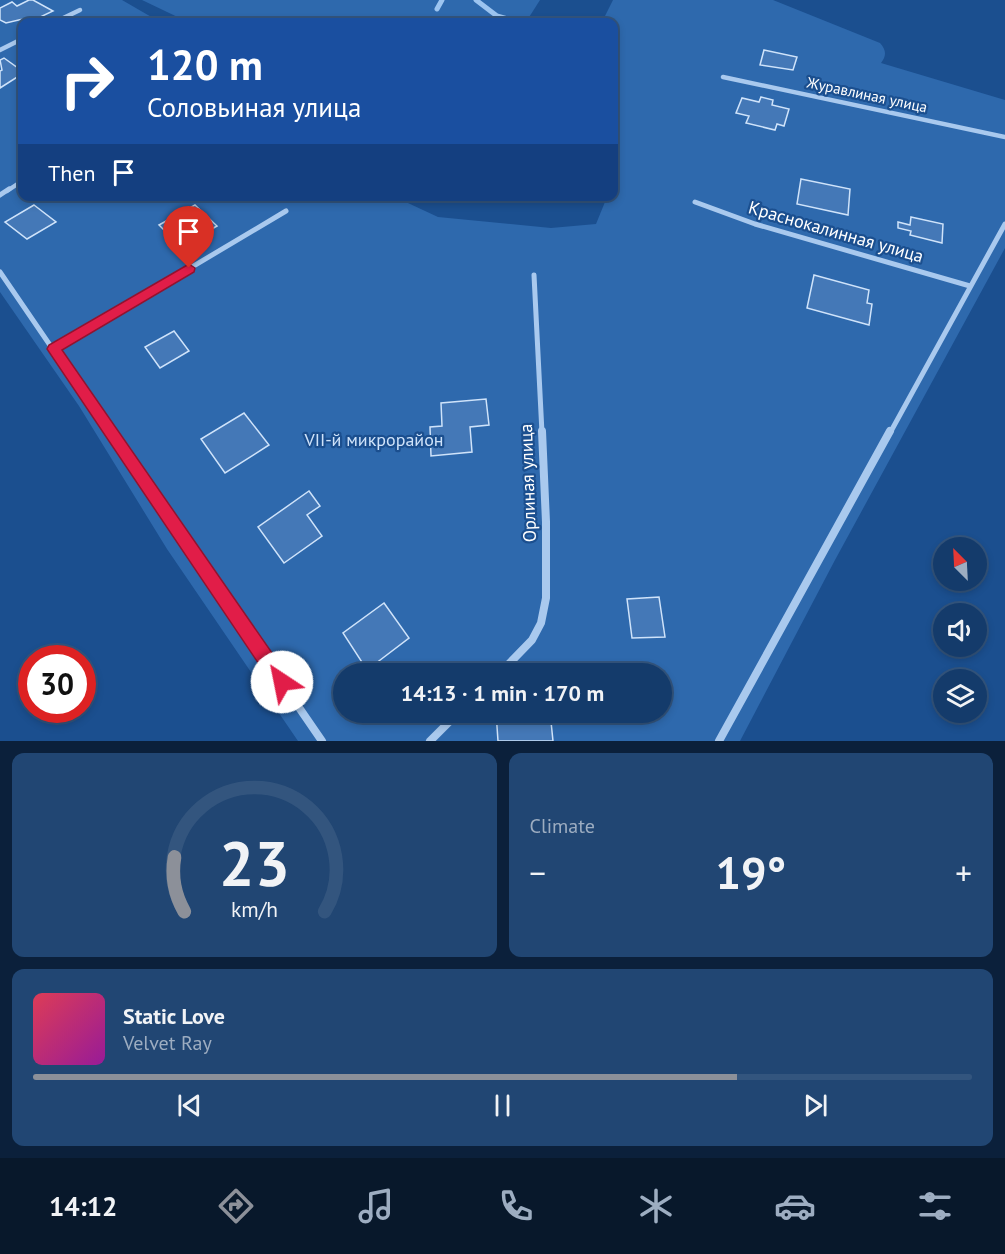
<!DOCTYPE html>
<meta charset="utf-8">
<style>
body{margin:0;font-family:"PT Sans",sans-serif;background:#214673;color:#f1f3f6;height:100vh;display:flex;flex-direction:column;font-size:22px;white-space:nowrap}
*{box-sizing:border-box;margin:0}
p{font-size:20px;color:#9dadc1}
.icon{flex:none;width:33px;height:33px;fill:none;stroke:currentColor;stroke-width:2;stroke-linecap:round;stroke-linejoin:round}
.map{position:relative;height:741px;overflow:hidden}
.side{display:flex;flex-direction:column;gap:12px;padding:12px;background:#0b203b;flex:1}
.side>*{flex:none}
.guide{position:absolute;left:18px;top:18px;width:600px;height:183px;border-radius:12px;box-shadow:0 3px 9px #0003,0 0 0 2px #33557e;background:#1a4fa0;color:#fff;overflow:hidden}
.needle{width:39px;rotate:336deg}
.controls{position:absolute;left:933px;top:537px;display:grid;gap:12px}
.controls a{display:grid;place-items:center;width:54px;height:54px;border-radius:50%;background:#143b6b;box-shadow:0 3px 9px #0003,0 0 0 2px #33557e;font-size:30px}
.speed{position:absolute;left:18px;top:645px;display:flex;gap:12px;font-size:30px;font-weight:700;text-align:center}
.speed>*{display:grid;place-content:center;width:78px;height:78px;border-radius:50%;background:#143b6b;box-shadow:0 3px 9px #0003,0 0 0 2px #33557e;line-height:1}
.speed .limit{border:9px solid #d22;background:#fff;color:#111}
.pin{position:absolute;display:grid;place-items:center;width:51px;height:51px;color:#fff;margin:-62px -26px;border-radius:50% 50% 50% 0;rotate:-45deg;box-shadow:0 0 6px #0007}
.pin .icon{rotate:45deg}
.me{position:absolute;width:66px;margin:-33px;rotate:326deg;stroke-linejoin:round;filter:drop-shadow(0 0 4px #0008)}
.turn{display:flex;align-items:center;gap:21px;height:126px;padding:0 30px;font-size:27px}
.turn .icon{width:78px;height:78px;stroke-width:2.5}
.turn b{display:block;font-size:42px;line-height:51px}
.then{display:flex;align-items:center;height:57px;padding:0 30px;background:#0003;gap:12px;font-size:22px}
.big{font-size:45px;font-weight:700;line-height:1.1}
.side .tile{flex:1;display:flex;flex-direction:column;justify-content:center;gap:9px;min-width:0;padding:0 21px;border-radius:12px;background:#214673}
.side .dial{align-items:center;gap:0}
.dial svg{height:156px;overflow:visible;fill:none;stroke:#33557e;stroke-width:7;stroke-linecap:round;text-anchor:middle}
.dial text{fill:#f1f3f6;stroke:none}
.song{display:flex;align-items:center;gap:18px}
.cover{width:72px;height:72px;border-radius:9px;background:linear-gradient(135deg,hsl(350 70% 55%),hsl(300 70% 35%))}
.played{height:6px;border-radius:3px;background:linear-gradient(90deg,#8c9099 75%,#33557e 75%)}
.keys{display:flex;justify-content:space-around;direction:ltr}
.heat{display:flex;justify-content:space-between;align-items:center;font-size:33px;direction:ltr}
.side .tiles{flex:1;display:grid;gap:12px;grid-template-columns:1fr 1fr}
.tile:last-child{grid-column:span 2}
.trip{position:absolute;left:333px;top:663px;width:339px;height:60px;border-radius:30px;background:#143b6b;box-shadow:0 3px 9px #0003,0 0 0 2px #33557e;font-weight:700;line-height:60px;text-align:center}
.menu{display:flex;height:96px;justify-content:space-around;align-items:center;background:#08182b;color:#9dadc1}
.menu .icon{width:42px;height:42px}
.menu .on{color:#8c9099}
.menu b{font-size:27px;color:#f1f3f6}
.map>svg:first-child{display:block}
.green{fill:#2e69ad;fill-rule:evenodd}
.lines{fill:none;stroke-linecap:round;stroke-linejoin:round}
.stream{stroke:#9cc4f0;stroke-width:5}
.building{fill:#4478b7;stroke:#cfe3fa;stroke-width:1.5}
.street-far2{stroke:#a9c9ee;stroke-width:4.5}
.street-far1{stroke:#a9c9ee;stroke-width:5}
.street{stroke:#a9c9ee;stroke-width:8}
.route{fill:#e11d48;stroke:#92132f;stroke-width:1.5}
.labels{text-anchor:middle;stroke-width:4.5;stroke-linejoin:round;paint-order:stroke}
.far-street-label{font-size:15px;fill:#fff;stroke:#1b4f8f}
.street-label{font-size:18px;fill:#fff;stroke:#1b4f8f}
.park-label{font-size:18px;fill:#cfe3fa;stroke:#1b4f8f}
</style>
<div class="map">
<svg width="1005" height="741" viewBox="0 0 1005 741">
<rect width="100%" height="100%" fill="#1b4f8f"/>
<!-- green -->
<g class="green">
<path d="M0 0H122L160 22H22V196L395 197 438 217 551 228 596 224 607 197 614 196V22H602L613 0H773L880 43C887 51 886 56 881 63L1005 100V248L835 560 740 741H298L167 549 79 406 0 292ZM344 674H662V712H344Z"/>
<path d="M142 0H540L526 22H188Z"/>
</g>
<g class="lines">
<!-- stream -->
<g class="stream">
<path d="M476 0 497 16 519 22"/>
<path d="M437 9 442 0"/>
</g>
</g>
<!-- building -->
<g class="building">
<path d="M29 0H33L53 11 32 21 27 18 6 23 0 20V8L12 2 17 6Z"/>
<path d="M764 50 797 57 793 70 760 65Z"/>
<path d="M4 58 22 71V74L0 88V71L2 70 0 60Z"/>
<path d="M761 97 773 100 772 105 789 109 784 126 777 124 775 130 746 123 749 116 736 113 742 98 759 102Z"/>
<path d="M801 179 850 189 848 215 797 204Z"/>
<path d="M34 205 56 222 27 239 5 222Z"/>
<path d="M195 205 217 226 205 233 208 236 197 243 194 240 181 247 159 225Z"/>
<path d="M911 217 943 224 942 243 910 235 911 231 898 228V222L910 225Z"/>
<path d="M814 275 869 290 867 303 872 304 869 325 807 308Z"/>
<path d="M174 331 189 351 160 368 145 347Z"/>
<path d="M486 399 489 425 470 427 472 452 431 456 430 427 442 426 441 403Z"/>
<path d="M244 413 269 445 225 473 201 439Z"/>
<path d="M309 491 320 506 307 515 322 536 284 563 258 527Z"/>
<path d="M659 597 665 637 632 638 627 599Z"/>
<path d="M384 603 409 638 367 670 343 633Z"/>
<path d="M496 712H550L553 741H498Z"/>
</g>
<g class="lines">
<!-- street-far2 -->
<g class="street-far2">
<path d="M55 22 80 10"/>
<path d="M0 50 22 39"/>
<path d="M723 77 1005 137"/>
<path d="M7 191 22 181"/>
</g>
<!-- street-far1 -->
<g class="street-far1">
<path d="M0 195 9 189"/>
<path d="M695 202 755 224 970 286"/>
<path d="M0 272 110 433"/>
<path d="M534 275 542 433"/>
<path d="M54 349 286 211"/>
<path d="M890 433 1005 224"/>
</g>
<!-- street -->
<g class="street">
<path d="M109 431 322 741"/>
<path d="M499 674 532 640 541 623 546 598V522L542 431"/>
<path d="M430 741 459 712"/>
<path d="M719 741 890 431"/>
</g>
</g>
<!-- route -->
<path class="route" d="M189 264 195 268 194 272 62 350 288 676 291 682 288 688 282 691 275 688 47 349 49 345Z"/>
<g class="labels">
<!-- far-street labels -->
<g class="far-street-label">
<text transform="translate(867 95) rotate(12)" y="5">Журавлиная улица</text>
</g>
<!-- street labels -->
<g class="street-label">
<text transform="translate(836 232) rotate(16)" y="6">Краснокалинная улица</text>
<text transform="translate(528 483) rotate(-92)" y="6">Орлиная улица</text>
</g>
<!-- park labels -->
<g class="park-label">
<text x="374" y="446">VII-й микрорайон</text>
</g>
</g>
</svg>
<div class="controls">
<a><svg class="needle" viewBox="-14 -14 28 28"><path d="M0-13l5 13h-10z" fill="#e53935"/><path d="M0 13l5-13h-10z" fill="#9dadc1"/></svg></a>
<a><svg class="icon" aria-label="sound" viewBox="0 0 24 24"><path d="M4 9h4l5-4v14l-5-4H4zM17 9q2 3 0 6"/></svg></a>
<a><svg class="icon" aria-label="layers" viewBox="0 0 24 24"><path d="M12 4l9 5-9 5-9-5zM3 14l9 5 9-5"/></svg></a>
</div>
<div class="speed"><div class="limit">30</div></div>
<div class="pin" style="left:189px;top:268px;background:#d93025"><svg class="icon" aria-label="arrive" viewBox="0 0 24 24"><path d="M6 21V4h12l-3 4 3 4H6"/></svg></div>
<svg class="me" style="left:282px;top:682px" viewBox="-20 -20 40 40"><circle r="19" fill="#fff"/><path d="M0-13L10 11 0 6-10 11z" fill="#e11d48"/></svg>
<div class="trip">14:13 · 1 min · 170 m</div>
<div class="guide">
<div class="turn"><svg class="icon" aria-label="right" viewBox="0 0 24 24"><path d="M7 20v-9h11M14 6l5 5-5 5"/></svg><div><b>120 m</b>Соловьиная улица</div></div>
<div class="then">Then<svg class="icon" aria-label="arrive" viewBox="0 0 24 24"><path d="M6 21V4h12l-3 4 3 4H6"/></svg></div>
</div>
</div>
<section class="side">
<div class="tiles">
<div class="tile dial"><svg viewBox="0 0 100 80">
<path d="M14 69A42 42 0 1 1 86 69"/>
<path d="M14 69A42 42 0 0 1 9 41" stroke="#8c9099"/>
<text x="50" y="56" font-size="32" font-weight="700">23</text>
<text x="50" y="72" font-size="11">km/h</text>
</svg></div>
<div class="tile"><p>Climate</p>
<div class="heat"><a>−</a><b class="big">19°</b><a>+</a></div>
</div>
<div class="tile">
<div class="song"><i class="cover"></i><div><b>Static Love</b><p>Velvet Ray</p></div></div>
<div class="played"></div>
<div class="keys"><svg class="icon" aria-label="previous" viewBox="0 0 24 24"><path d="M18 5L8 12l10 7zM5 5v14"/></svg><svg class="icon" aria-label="pause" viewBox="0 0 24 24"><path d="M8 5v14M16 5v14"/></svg><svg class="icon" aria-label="next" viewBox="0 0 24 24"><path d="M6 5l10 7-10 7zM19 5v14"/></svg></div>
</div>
</div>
</section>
<nav class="menu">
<b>14:12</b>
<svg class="icon on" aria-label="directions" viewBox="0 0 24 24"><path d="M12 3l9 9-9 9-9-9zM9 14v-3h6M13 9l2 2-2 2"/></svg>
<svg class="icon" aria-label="music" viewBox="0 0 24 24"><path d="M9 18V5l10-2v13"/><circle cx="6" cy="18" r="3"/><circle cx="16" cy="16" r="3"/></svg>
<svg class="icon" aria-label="phone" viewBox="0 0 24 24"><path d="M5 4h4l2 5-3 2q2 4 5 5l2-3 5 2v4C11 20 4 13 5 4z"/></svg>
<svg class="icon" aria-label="climate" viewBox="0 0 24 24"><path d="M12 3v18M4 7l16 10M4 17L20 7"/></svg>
<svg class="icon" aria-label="car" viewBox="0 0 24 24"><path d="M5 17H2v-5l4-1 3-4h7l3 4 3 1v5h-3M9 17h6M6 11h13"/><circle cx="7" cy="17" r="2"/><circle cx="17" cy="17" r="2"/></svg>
<svg class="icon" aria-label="filters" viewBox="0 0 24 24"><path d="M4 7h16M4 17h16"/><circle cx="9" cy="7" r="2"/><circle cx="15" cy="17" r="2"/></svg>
</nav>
